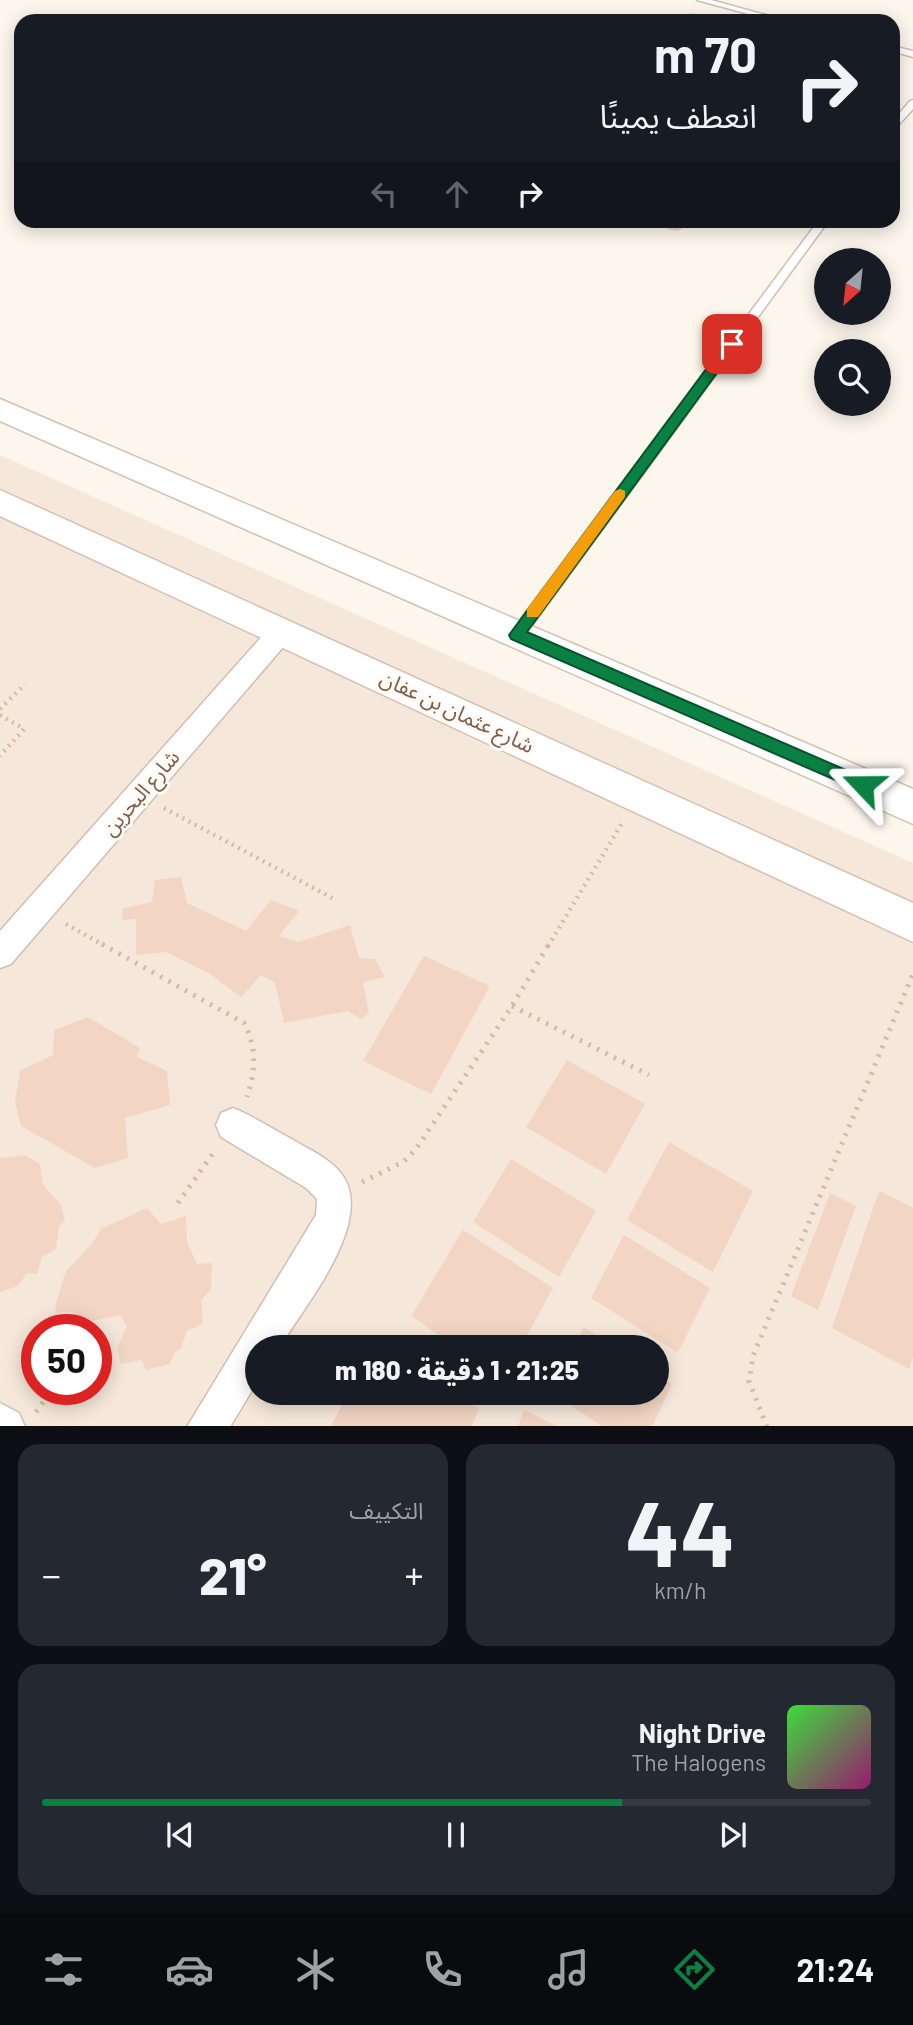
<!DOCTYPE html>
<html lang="ar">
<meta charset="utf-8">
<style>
body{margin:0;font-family:Barlow,"Noto Sans Arabic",sans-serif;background:#242831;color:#f1f3f6;direction:rtl;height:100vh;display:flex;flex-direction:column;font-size:26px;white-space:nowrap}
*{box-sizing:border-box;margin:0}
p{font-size:23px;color:#9ea1a6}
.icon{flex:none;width:38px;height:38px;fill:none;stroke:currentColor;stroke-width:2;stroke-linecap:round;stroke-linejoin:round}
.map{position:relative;height:1426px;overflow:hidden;direction:ltr}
.side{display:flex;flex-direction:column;gap:18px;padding:18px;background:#0d0f14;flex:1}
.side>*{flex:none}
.top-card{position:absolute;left:14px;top:14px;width:886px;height:214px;border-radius:21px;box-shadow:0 4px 18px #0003;direction:rtl;background:#171b24;color:#f1f3f6;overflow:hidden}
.needle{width:46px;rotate:207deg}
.controls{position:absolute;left:814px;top:248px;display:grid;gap:14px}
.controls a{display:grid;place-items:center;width:77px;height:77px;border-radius:50%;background:#171b24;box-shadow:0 4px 18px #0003;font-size:35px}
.speed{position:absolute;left:21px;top:1314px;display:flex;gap:14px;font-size:35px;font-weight:700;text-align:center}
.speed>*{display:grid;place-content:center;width:91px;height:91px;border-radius:50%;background:#171b24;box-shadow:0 4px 18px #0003;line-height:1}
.speed .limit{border:10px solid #d22;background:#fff;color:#111}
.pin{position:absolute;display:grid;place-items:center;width:60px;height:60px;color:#fff;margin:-30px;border-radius:14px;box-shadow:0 4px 10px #0006}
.me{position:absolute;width:77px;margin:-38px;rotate:293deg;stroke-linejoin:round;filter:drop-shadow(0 0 5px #0008)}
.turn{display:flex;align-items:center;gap:24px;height:147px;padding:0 28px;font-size:32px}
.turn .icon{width:91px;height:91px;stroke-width:2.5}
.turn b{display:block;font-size:49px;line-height:60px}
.lanes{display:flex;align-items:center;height:66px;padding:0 28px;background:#0003;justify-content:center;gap:35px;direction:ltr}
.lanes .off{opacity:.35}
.big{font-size:52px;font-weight:800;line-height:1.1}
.side .card{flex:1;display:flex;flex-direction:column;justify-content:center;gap:10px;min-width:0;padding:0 24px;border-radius:21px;background:#242831}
.side .dial{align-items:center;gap:0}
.dial b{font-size:91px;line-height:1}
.song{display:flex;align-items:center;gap:21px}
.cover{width:84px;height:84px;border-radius:10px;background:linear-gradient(135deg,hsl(120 70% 55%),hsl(320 70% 35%))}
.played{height:7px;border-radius:4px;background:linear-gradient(90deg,#0b8043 70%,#363941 70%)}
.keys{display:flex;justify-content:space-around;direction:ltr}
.heat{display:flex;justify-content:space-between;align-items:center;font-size:38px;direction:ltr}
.side .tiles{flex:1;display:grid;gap:18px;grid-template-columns:1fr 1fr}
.card:last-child{grid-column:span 2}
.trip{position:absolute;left:245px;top:1335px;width:424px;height:70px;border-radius:35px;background:#171b24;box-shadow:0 4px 18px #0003;font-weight:800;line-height:70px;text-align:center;direction:rtl}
.tabs{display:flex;height:112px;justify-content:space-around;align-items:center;background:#090b0e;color:#9ea1a6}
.tabs .icon{width:49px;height:49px}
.tabs .current{color:#0b8043}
.tabs b{font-size:32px;color:#f1f3f6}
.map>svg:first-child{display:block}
.residential{fill:#f5e8da;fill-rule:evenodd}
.building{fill:#f3d5c3}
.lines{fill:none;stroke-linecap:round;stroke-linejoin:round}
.service-casing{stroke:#d1beb0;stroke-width:3}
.minor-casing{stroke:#d1beb0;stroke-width:3}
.secondary-casing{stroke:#d6c0b0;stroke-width:3}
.path-far1{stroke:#d9b8a5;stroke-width:4.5;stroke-dasharray:2 5;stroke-linecap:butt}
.path{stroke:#d9b8a5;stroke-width:5;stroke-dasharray:2.5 7;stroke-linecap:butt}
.service{fill:#fff;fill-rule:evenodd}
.minor{fill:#fff;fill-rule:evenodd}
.secondary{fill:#fff;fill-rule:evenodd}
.route{fill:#0b8043;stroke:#07532c;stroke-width:2}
.slow{fill:#f59e0b}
.labels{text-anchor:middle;stroke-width:6;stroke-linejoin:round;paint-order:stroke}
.street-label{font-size:21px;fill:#7a5c4d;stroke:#fffaf3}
</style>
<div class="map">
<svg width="913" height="1427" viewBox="0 0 913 1427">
<rect width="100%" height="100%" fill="#fdf6ec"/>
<!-- residential -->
<path class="residential" d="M0 455 913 863V1426L0 1427ZM37 1330H96V1390H37ZM257 1348H656V1393H257Z"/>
<!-- building -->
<g class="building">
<path d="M690 13 717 20V21H682Z"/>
<path d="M667 220H680L685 227 678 231 667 229 664 223Z"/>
<path d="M181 877 187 903 246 931 271 900 299 911 279 936 298 942 350 925 359 958 375 959 385 977 363 982 369 1013 361 1019 348 1011 284 1023 275 983 261 975 241 997 210 974 166 952 136 955V919L122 920 123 908 152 902 155 880Z"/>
<path d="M424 956 490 986 431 1094 363 1061Z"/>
<path d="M88 1017 140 1048 137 1057 167 1071 170 1105 125 1118 128 1158 95 1168 21 1126 15 1102 20 1071 53 1055 54 1030Z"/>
<path d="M567 1060 645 1104 606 1174 526 1127Z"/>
<path d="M669 1142 753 1191 713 1272 627 1220Z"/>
<path d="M25 1155 40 1164 43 1185 61 1205 65 1221 59 1226 56 1249 42 1257 37 1274 27 1273 18 1286 0 1292V1158Z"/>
<path d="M511 1159 596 1211 559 1277 473 1222Z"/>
<path d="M879 1191 913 1208V1357L909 1369 832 1328Z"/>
<path d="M830 1193 856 1206 818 1310 791 1296Z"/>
<path d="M147 1208 161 1224 186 1216 187 1242 197 1264 212 1263 211 1289 201 1300 203 1323 187 1331 181 1348 174 1353 170 1364 146 1370 142 1360 121 1364 117 1348 127 1326 120 1315 73 1325V1311L57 1313 55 1306 66 1271 92 1244 101 1229Z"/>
<path d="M463 1230 553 1288 520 1348H458L411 1316Z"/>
<path d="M624 1235 710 1288 678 1353 591 1298Z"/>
<path d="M584 1327 616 1348H573Z"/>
<path d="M656 1374 672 1384 652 1427H603L553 1393H656Z"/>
<path d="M349 1393H453L479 1409 471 1427H330Z"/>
<path d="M524 1410 559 1427H518Z"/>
</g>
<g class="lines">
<defs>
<g id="service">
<path d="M697 0H711L788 21H774Z"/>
<path d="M892 46 913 51V57L892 51Z"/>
<path d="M913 100V109L892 132V122L910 101Z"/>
<path d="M819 220H829L522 639H512L510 635 512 631Z"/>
</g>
<g id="minor">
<path d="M282 621 291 624 295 631 291 638 11 964 0 968V931L273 624Z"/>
<path d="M233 1108C255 1117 274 1130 295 1141 310 1150 328 1158 339 1171 380 1216 304 1307 279 1348H257V1382L230 1427H187L316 1215 317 1199 306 1188 221 1137 216 1125 221 1113Z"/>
<path d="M0 1403 19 1413 25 1427H0Z"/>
</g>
<g id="secondary">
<path d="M0 399 913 789V824L0 421Z"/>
<path d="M0 490 913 903V942L0 516Z"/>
</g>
</defs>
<!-- service casing -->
<use href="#service" class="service-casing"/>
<!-- minor casing -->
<use href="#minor" class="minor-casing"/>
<!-- secondary casing -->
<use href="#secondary" class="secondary-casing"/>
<!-- path-far1 -->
<g class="path-far1">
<path d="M0 709 25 684"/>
<path d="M0 715 24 729 0 756"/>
<path d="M164 808 336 900"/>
<path d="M66 924 105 946"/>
<path d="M548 946 622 823"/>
</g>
<!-- path -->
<g class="path">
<path d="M102 944 244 1023C257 1048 256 1070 247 1097"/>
<path d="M512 1006 649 1075"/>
<path d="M362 1182 403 1162 416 1149 512 1006 549 944"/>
<path d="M178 1203 214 1152"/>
<path d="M36 1412 52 1390"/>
<path d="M767 1427 749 1381 753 1356 913 974"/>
</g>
<!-- service -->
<use href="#service" class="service"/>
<!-- minor -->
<use href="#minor" class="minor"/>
<!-- secondary -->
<use href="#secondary" class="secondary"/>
</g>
<!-- route -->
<path class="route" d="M732 340 736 341V347L527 632 869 780V790L863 792 511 639 509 635 727 341Z"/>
<!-- slow -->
<path class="slow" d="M620 489 625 491V497L538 617H527V609L615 491Z"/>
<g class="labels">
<!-- street labels -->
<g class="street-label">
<text transform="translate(457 712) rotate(25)" y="7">شارع عثمان بن عفان</text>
<text transform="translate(141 793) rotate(-49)" y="7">شارع البحرين</text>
</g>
</g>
</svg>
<div class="controls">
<a><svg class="needle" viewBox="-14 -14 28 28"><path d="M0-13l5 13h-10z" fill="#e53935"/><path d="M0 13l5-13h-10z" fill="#9ea1a6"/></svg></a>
<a><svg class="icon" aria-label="search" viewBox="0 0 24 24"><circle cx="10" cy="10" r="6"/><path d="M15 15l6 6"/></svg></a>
</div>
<div class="speed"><div class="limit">50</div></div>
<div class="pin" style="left:732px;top:344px;background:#d93025"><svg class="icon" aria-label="arrive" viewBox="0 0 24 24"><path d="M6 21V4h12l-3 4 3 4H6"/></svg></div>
<svg class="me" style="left:863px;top:785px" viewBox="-20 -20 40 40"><path d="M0-17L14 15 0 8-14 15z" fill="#0b8043" stroke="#fff" stroke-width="4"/></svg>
<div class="trip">21:25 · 1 دقيقة · 180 m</div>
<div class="top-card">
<div class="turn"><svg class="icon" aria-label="right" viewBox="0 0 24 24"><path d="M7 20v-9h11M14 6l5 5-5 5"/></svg><div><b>70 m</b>انعطف يمينًا</div></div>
<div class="lanes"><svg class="icon off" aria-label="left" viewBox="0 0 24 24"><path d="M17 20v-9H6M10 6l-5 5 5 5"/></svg><svg class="icon off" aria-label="ahead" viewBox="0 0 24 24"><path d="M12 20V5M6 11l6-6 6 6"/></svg><svg class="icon" aria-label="right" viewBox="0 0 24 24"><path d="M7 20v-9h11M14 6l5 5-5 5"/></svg></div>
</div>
</div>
<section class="side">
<div class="tiles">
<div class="card dial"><b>44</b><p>km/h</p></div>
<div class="card"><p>التكييف</p>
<div class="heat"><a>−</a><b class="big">21°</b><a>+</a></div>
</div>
<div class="card">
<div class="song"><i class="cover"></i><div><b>Night Drive</b><p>The Halogens</p></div></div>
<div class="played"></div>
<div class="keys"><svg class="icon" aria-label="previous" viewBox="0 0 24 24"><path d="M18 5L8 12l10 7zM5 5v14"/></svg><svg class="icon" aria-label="pause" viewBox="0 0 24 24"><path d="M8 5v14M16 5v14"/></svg><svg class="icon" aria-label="next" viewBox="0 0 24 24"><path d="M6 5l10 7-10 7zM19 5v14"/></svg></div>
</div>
</div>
</section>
<nav class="tabs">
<b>21:24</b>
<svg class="icon current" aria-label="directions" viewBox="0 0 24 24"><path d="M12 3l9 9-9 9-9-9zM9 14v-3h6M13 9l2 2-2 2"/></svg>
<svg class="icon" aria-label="music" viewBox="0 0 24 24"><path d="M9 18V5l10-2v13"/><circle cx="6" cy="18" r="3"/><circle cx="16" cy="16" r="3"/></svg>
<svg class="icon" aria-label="phone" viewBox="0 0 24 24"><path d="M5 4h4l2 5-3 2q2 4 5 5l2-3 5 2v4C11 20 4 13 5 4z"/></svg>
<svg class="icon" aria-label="climate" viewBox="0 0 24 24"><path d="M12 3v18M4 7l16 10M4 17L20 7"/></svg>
<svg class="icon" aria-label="car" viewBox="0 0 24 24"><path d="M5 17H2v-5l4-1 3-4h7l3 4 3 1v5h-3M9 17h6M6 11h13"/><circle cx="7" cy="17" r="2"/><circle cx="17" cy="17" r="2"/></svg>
<svg class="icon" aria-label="filters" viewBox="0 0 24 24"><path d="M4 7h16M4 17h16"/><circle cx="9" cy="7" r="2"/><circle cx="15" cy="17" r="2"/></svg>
</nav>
